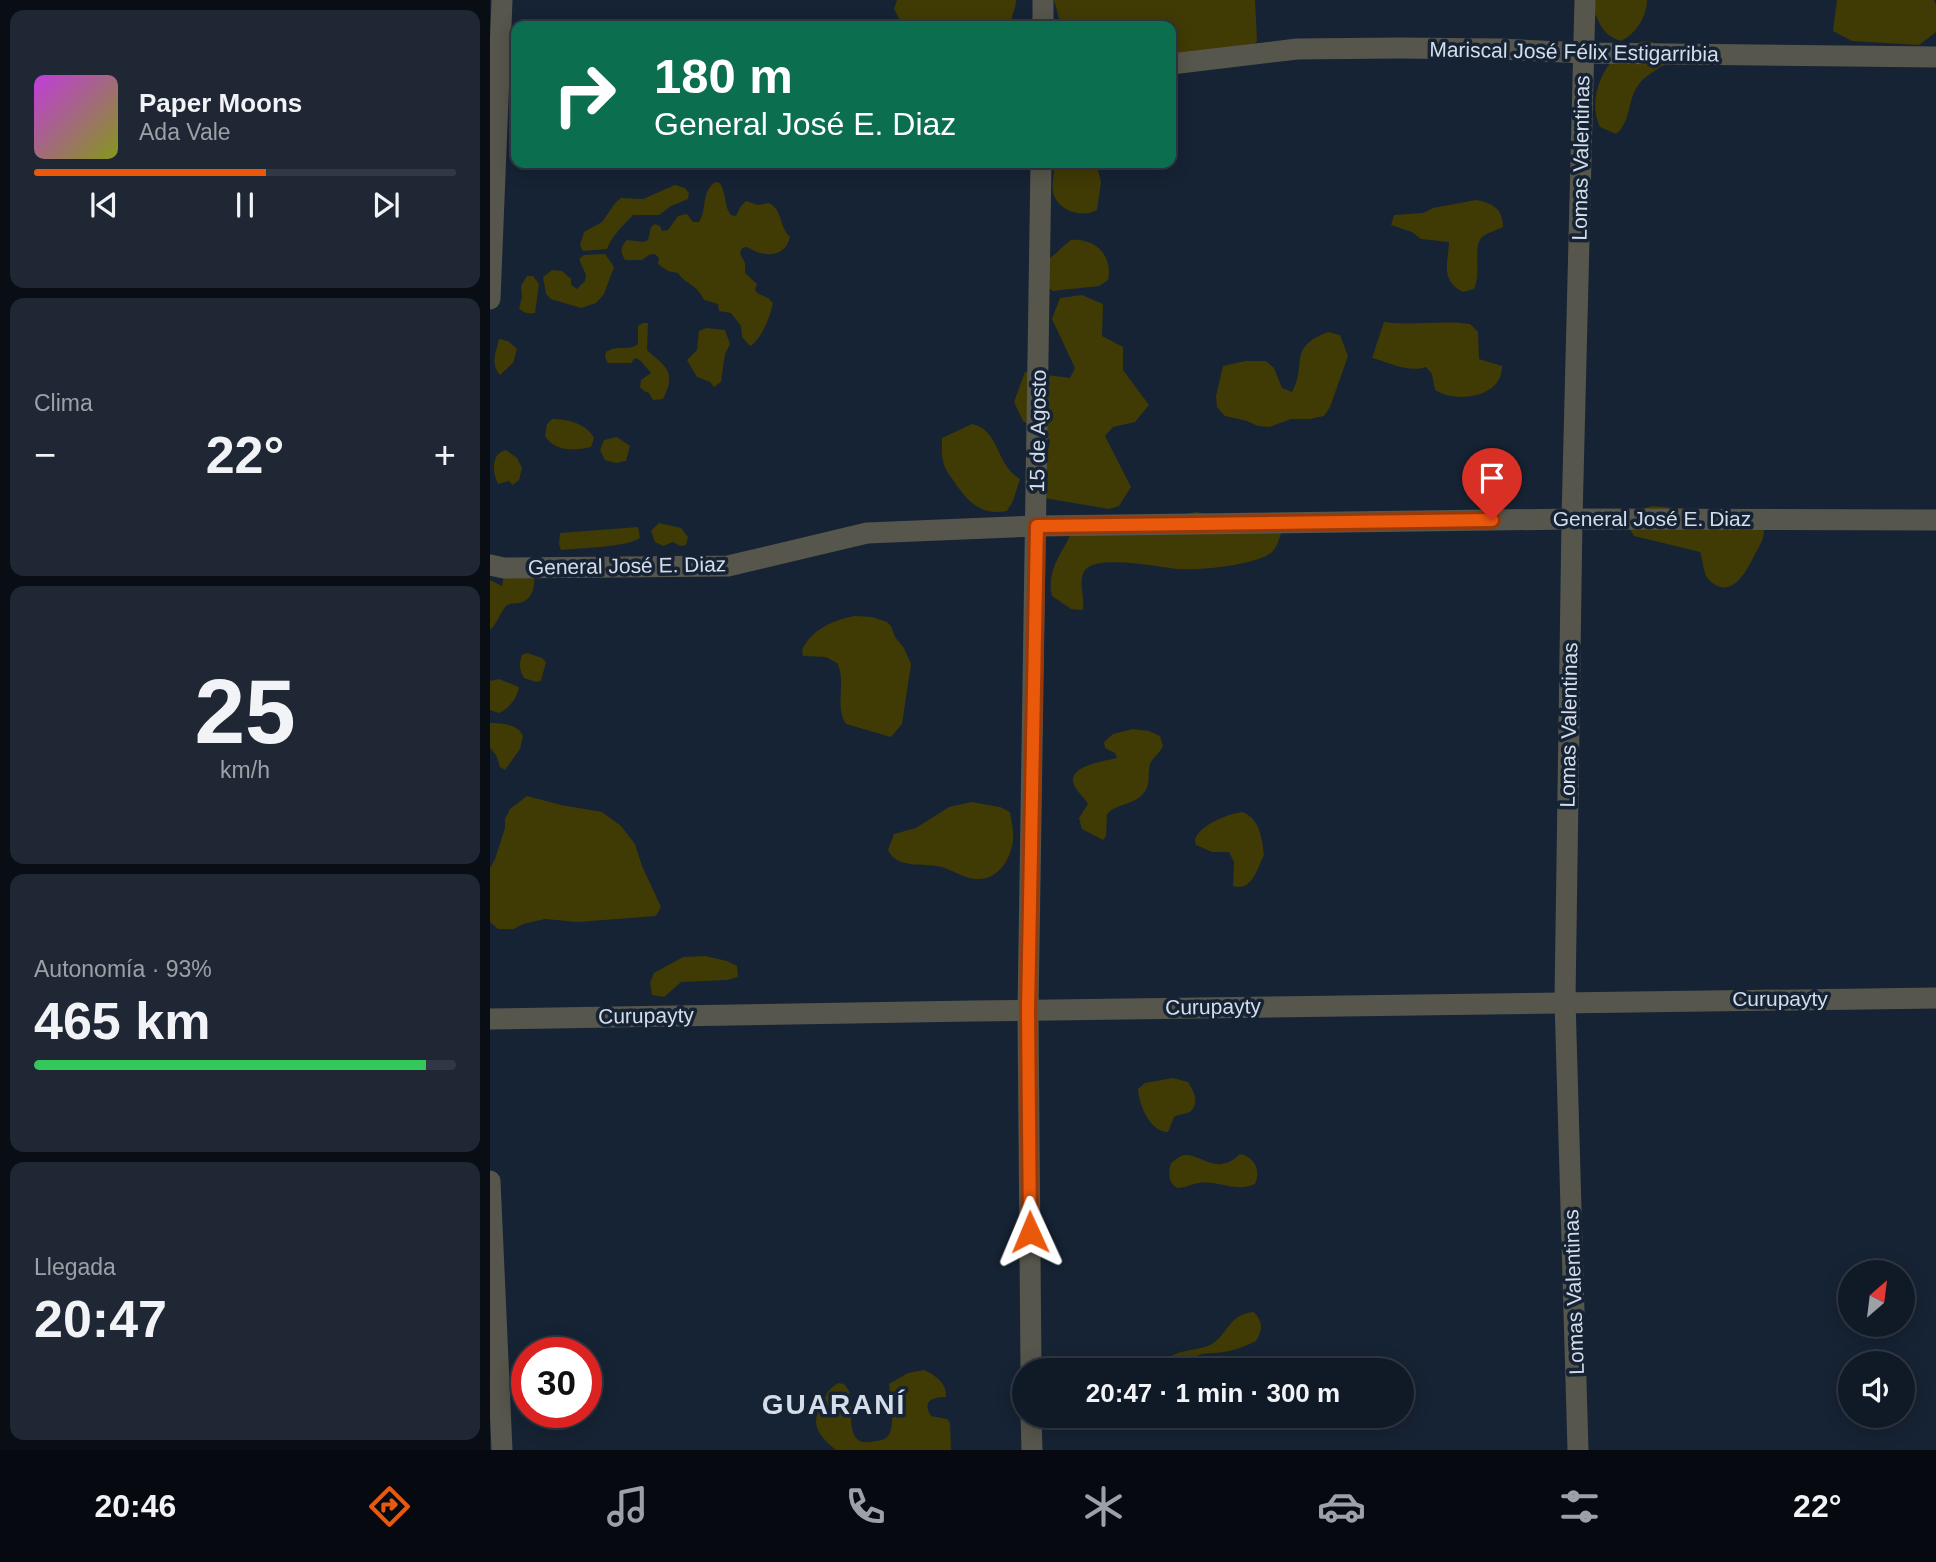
<!DOCTYPE html>
<html lang="es">
<meta charset="utf-8">
<style>
body{margin:0;font-family:Arial,sans-serif;background:#1e2733;color:#f1f3f6;height:100vh;display:flex;flex-direction:column;font-size:26px;white-space:nowrap}
*{box-sizing:border-box;margin:0}
p{font-size:23px;color:#9ca1a7}
.icon{flex:none;width:38px;height:38px;fill:none;stroke:currentColor;stroke-width:2;stroke-linecap:round;stroke-linejoin:round}
.map{position:relative;flex:1;overflow:hidden}
.drawer{display:flex;flex-direction:column;gap:10px;padding:10px;background:#090e15;width:490px}
.drawer>*{flex:none}
.banner{position:absolute;left:21px;top:21px;width:665px;height:147px;border-radius:14px;box-shadow:0 4px 18px #0003,0 0 0 2px #303844;background:#0b6e4f;color:#fff;overflow:hidden}
.needle{width:46px;rotate:28deg}
.fabs{position:absolute;left:1348px;top:1260px;display:grid;gap:14px}
.fabs a{display:grid;place-items:center;width:77px;height:77px;border-radius:50%;background:#101a27;box-shadow:0 4px 18px #0003,0 0 0 2px #303844;font-size:35px}
.speed{position:absolute;left:21px;top:1337px;display:flex;gap:14px;font-size:35px;font-weight:700;text-align:center}
.speed>*{display:grid;place-content:center;width:91px;height:91px;border-radius:50%;background:#101a27;box-shadow:0 4px 18px #0003,0 0 0 2px #303844;line-height:1}
.speed .limit{border:10px solid #d22;background:#fff;color:#111}
.pin{position:absolute;display:grid;place-items:center;width:60px;height:60px;color:#fff;margin:-72px -30px;border-radius:50% 50% 50% 0;rotate:-45deg;box-shadow:0 0 7px #0007}
.pin .icon{rotate:45deg}
.me{position:absolute;width:77px;margin:-38px;rotate:359deg;stroke-linejoin:round;filter:drop-shadow(0 0 5px #0008)}
.turn{display:flex;align-items:center;gap:24px;height:147px;padding:0 28px;font-size:32px}
.turn .icon{width:91px;height:91px;stroke-width:2.5}
.turn b{display:block;font-size:49px;line-height:60px}
.big{font-size:52px;font-weight:700;line-height:1.1}
.drawer .card{flex:1;display:flex;flex-direction:column;justify-content:center;gap:10px;min-width:0;padding:0 24px;border-radius:14px;background:#1e2733}
.drawer .dial{align-items:center;gap:0}
.dial b{font-size:91px;line-height:1}
.song{display:flex;align-items:center;gap:21px}
.cover{width:84px;height:84px;border-radius:10px;background:linear-gradient(135deg,hsl(290 70% 55%),hsl(70 70% 35%))}
.played{height:7px;border-radius:4px;background:linear-gradient(90deg,#ea580c 55%,#303844 55%)}
.keys{display:flex;justify-content:space-around;direction:ltr}
.heat{display:flex;justify-content:space-between;align-items:center;font-size:38px;direction:ltr}
.charge{height:10px;border-radius:5px;background:linear-gradient(90deg,#34c759 93%,#303844 0)}
.trip{position:absolute;left:522px;top:1358px;width:402px;height:70px;border-radius:35px;background:#101a27;box-shadow:0 4px 18px #0003,0 0 0 2px #303844;font-weight:700;line-height:70px;text-align:center}
.menu{display:flex;height:112px;justify-content:space-around;align-items:center;background:#060a10;color:#9ca1a7}
.menu .icon{width:49px;height:49px}
.menu .selected{color:#ea580c}
.menu b{font-size:32px;color:#f1f3f6}
main{display:flex;flex:1;min-height:0}
.map>svg:first-child{display:block}
.green{fill:#403a05}
.lines{fill:none;stroke-linecap:round;stroke-linejoin:round}
.street{stroke:#57564c;stroke-width:21}
.route-casing{stroke:#983908;stroke-width:18}
.route{stroke:#ea580c;stroke-width:12}
.labels{text-anchor:middle;stroke-width:7;stroke-linejoin:round;paint-order:stroke}
.street-label{font-size:21px;fill:#d4dde9;stroke:#162334}
.district-label{font-size:28px;font-weight:bold;letter-spacing:2px;fill:#d4dde9;stroke:#162334}
</style>
<main>
<section class="drawer">
<div class="card">
<div class="song"><i class="cover"></i><div><b>Paper Moons</b><p>Ada Vale</p></div></div>
<div class="played"></div>
<div class="keys"><svg class="icon" aria-label="previous" viewBox="0 0 24 24"><path d="M18 5L8 12l10 7zM5 5v14"/></svg><svg class="icon" aria-label="pause" viewBox="0 0 24 24"><path d="M8 5v14M16 5v14"/></svg><svg class="icon" aria-label="next" viewBox="0 0 24 24"><path d="M6 5l10 7-10 7zM19 5v14"/></svg></div>
</div>
<div class="card"><p>Clima</p>
<div class="heat"><a>−</a><b class="big">22°</b><a>+</a></div>
</div>
<div class="card dial"><b>25</b><p>km/h</p></div>
<div class="card"><p>Autonomía · 93%</p><b class="big">465 km</b><div class="charge"></div></div>
<div class="card"><p>Llegada</p><b class="big">20:47</b></div>
</section>
<div class="map">
<svg width="1446" height="1450" viewBox="0 0 1446 1450">
<rect width="100%" height="100%" fill="#162334"/>
<!-- green -->
<g class="green">
<path d="M407 0H526C526 10 520 16 522 26H413L404 9Z"/>
<path d="M564 0H765L767 41 759 49 681 55V26H571Z"/>
<path d="M1099 0H1157C1157 16 1146 34 1131 41 1110 35 1108 18 1099 0Z"/>
<path d="M1347 0H1444L1446 5V32L1429 45 1362 41 1343 31Z"/>
<path d="M1155 41C1169 43 1176 46 1184 57 1174 67 1157 73 1149 84 1137 99 1142 121 1126 134L1110 127C1095 93 1119 48 1155 41Z"/>
<path d="M563 163H606L611 182 607 210C593 218 571 212 564 196 560 186 566 173 563 163Z"/>
<path d="M225 182 230 183C237 195 234 207 241 215L246 216 251 206 256 201 268 205 279 203C293 210 289 227 300 237 295 259 272 257 257 247L252 248 250 253 255 263V273L267 284 265 289 267 293 278 298 283 303C280 317 272 339 260 346L252 337 251 326 241 313 229 311 228 304 214 300C206 283 196 285 188 273L178 271 168 264 169 258 165 254 159 255 152 260H135C130 252 130 247 137 240L154 242 158 240 161 227 165 224 170 226 172 231 178 230 188 216 197 214 203 222H209C217 210 211 192 225 182Z"/>
<path d="M185 185 195 188 199 193 198 199 181 206 169 215H143C133 226 122 235 117 249L93 251 90 245 94 232 112 222 126 202 131 198 153 199Z"/>
<path d="M986 200C1003 203 1013 209 1013 227 1007 230 997 233 992 237 982 248 992 273 984 289L973 292C950 280 958 264 959 242L931 239 922 232 901 225 904 215 933 213 943 208Z"/>
<path d="M581 240C606 238 623 256 618 280L609 286 563 291 554 285 552 263C564 257 570 248 581 240Z"/>
<path d="M115 254 124 267 114 294 106 303 91 308 61 299 56 294 53 277 62 270 72 271 81 279V285L87 289 95 281 96 275 89 259 94 255Z"/>
<path d="M37 276H43L49 284 45 313C38 314 33 313 29 308L32 297 31 286Z"/>
<path d="M592 295 613 304 612 336 633 347V370L659 405 645 422 623 427 615 436 641 487 629 506 619 509 554 498 538 484 535 474 558 451 560 440 533 421 524 402 535 372 580 378 585 368 562 319 570 298Z"/>
<path d="M894 322C923 326 951 320 980 324L988 332 989 359 1012 366C1013 397 967 404 945 390L942 374 936 367C919 373 900 363 882 358Z"/>
<path d="M153 323H158L157 350C176 367 187 372 173 399L163 400 159 393 154 391 150 387 151 380 161 373 150 360 145 358 141 363H118L115 358 116 352C127 344 138 352 148 344V326Z"/>
<path d="M216 328 235 330 240 344 235 354 231 382 224 387 220 382 207 377 197 360 207 350 209 331Z"/>
<path d="M838 332 850 335 858 356 840 407 834 416 820 419H801L779 427 768 426 757 421 735 416 727 407 726 396 733 366 755 361H776L784 368 792 388 802 392C818 365 796 348 838 332Z"/>
<path d="M9 339 18 341 27 349 23 363 10 375C0 364 6 352 9 339Z"/>
<path d="M62 419C77 419 96 423 104 438L101 447C85 451 65 452 55 436L57 424Z"/>
<path d="M482 424C511 431 504 463 530 479L523 501 517 511C490 516 477 501 463 480 459 474 454 468 453 461 451 453 452 446 452 438Z"/>
<path d="M127 437 140 446 136 461 126 463 115 460 110 450 114 440Z"/>
<path d="M16 450 27 458 32 468 29 480 23 485 19 481 8 484C2 472 1 453 16 450Z"/>
<path d="M1162 506 1210 510 1272 520C1272 521 1274 529 1274 531 1274 540 1268 548 1264 556 1256 572 1242 599 1221 582 1212 575 1214 562 1210 552L1144 536 1138 526 1141 515 1152 509Z"/>
<path d="M707 512 791 533C789 540 787 547 782 552 768 565 706 571 687 569 668 567 610 555 596 569 587 578 595 598 593 610L581 609 562 596C556 572 571 554 581 534Z"/>
<path d="M169 523 191 528 198 537 196 545 190 546 183 542 173 546 165 542 161 531Z"/>
<path d="M148 527 150 538C139 547 88 548 71 550L69 544 70 533Z"/>
<path d="M44 571C45 582 45 596 33 602 28 604 21 602 16 606 10 613 7 624 0 630V580L12 586 14 574Z"/>
<path d="M365 616 382 617 397 622 401 626 405 637 414 648 421 664 412 724 401 737 356 724C344 706 357 682 347 663L336 657 313 656 312 650C322 629 343 620 365 616Z"/>
<path d="M37 653 52 658 56 662 51 681 46 682 34 678C29 670 29 664 32 655Z"/>
<path d="M9 679 29 687C27 698 19 709 9 713L0 710V681Z"/>
<path d="M0 723C12 723 28 724 33 736L30 749 15 770 10 767 6 755 0 748Z"/>
<path d="M643 729 659 731 670 736 673 746C670 753 663 757 660 764 657 776 662 786 651 796 641 805 626 804 617 814L616 836 613 840 592 829 589 818 598 804C594 797 587 792 584 785 576 765 617 761 627 758L625 753 615 748 614 742 623 734Z"/>
<path d="M37 796 71 805 112 812 131 826 145 844 152 866 171 907 166 916 88 922 55 919 33 924 24 929H8L0 922V868L5 859 15 828V819L20 809Z"/>
<path d="M481 802 510 807 520 812C521 820 524 830 523 839 522 858 508 880 488 879 475 879 464 871 452 867 434 862 407 870 398 850L404 834 426 828 459 807Z"/>
<path d="M752 812C770 818 772 839 774 855 767 869 762 892 743 886L744 862 739 852H722L706 845 705 840C709 825 738 814 752 812Z"/>
<path d="M215 956 237 961 247 966 248 977 237 980 191 982 174 997 162 995 160 983 164 973 193 957Z"/>
<path d="M683 1078 698 1082C703 1090 710 1102 701 1111 698 1114 689 1114 684 1117L678 1132C660 1132 649 1105 648 1089L655 1083Z"/>
<path d="M750 1154C765 1157 771 1171 765 1184 746 1193 728 1180 709 1183 701 1184 695 1188 687 1188 678 1183 678 1172 681 1163 684 1161 687 1158 691 1156 708 1149 725 1179 750 1154Z"/>
<path d="M764 1312C773 1322 773 1329 766 1341 756 1346 746 1350 734 1352 715 1355 706 1349 697 1370H662L667 1361 672 1364C686 1347 704 1353 722 1344 738 1334 739 1314 764 1312Z"/>
<path d="M434 1370C445 1375 457 1383 456 1397 442 1397 432 1401 441 1416L457 1419 460 1423 461 1450H346C326 1433 320 1424 333 1401 337 1393 340 1388 348 1383L354 1384C358 1388 360 1393 361 1399 362 1413 356 1446 380 1442 384 1441 392 1441 396 1438 407 1431 400 1396 399 1384L418 1373Z"/>
</g>
<g class="lines">
<!-- street -->
<g class="street">
<path d="M553 26V0"/>
<path d="M681 64 807 49 909 48 1010 49 1094 53 1446 57"/>
<path d="M0 299 12 0"/>
<path d="M0 565 14 568 238 566 377 533 547 526 1082 519 1446 520"/>
<path d="M0 1019C482 1012 964 1001 1446 998"/>
<path d="M0 1181 12 1450"/>
<path d="M541 1370 538 1011 551 163"/>
<path d="M541 1416 542 1450"/>
<path d="M1088 1450 1075 1000 1082 519 1095 0"/>
</g>
</g>
<g class="lines">
<defs>
<path id="route" d="M540 1232 538 1011 547 526 1002 520"/>
</defs>
<!-- route casing -->
<use href="#route" class="route-casing"/>
<!-- route -->
<use href="#route" class="route"/>
</g>
<g class="labels">
<!-- street labels -->
<g class="street-label">
<text transform="translate(1084 52) rotate(1)" y="7">Mariscal José Félix Estigarribia</text>
<text transform="translate(1091 158) rotate(-89)" y="7">Lomas Valentinas</text>
<text transform="translate(548 431) rotate(-89)" y="7">15 de Agosto</text>
<text x="1162" y="526">General José E. Diaz</text>
<text transform="translate(137 566) rotate(-1)" y="7">General José E. Diaz</text>
<text transform="translate(1079 725) rotate(-89)" y="7">Lomas Valentinas</text>
<text x="1290" y="1006">Curupayty</text>
<text transform="translate(723 1007) rotate(-1)" y="7">Curupayty</text>
<text transform="translate(156 1016) rotate(-1)" y="7">Curupayty</text>
<text transform="translate(1084 1292) rotate(-92)" y="7">Lomas Valentinas</text>
</g>
<!-- district labels -->
<g class="district-label">
<text x="344" y="1414">GUARANÍ</text>
</g>
</g>
</svg>
<div class="fabs">
<a><svg class="needle" viewBox="-14 -14 28 28"><path d="M0-13l5 13h-10z" fill="#e53935"/><path d="M0 13l5-13h-10z" fill="#9ca1a7"/></svg></a>
<a><svg class="icon" aria-label="sound" viewBox="0 0 24 24"><path d="M4 9h4l5-4v14l-5-4H4zM17 9q2 3 0 6"/></svg></a>
</div>
<div class="speed"><div class="limit">30</div></div>
<div class="pin" style="left:1002px;top:520px;background:#d93025"><svg class="icon" aria-label="arrive" viewBox="0 0 24 24"><path d="M6 21V4h12l-3 4 3 4H6"/></svg></div>
<svg class="me" style="left:540px;top:1232px" viewBox="-20 -20 40 40"><path d="M0-17L14 15 0 8-14 15z" fill="#ea580c" stroke="#fff" stroke-width="4"/></svg>
<div class="trip">20:47 · 1 min · 300 m</div>
<div class="banner">
<div class="turn"><svg class="icon" aria-label="right" viewBox="0 0 24 24"><path d="M7 20v-9h11M14 6l5 5-5 5"/></svg><div><b>180 m</b>General José E. Diaz</div></div>
</div>
</div>
</main>
<nav class="menu">
<b>20:46</b>
<svg class="icon selected" aria-label="directions" viewBox="0 0 24 24"><path d="M12 3l9 9-9 9-9-9zM9 14v-3h6M13 9l2 2-2 2"/></svg>
<svg class="icon" aria-label="music" viewBox="0 0 24 24"><path d="M9 18V5l10-2v13"/><circle cx="6" cy="18" r="3"/><circle cx="16" cy="16" r="3"/></svg>
<svg class="icon" aria-label="phone" viewBox="0 0 24 24"><path d="M5 4h4l2 5-3 2q2 4 5 5l2-3 5 2v4C11 20 4 13 5 4z"/></svg>
<svg class="icon" aria-label="climate" viewBox="0 0 24 24"><path d="M12 3v18M4 7l16 10M4 17L20 7"/></svg>
<svg class="icon" aria-label="car" viewBox="0 0 24 24"><path d="M5 17H2v-5l4-1 3-4h7l3 4 3 1v5h-3M9 17h6M6 11h13"/><circle cx="7" cy="17" r="2"/><circle cx="17" cy="17" r="2"/></svg>
<svg class="icon" aria-label="filters" viewBox="0 0 24 24"><path d="M4 7h16M4 17h16"/><circle cx="9" cy="7" r="2"/><circle cx="15" cy="17" r="2"/></svg>
<b>22°</b>
</nav>
